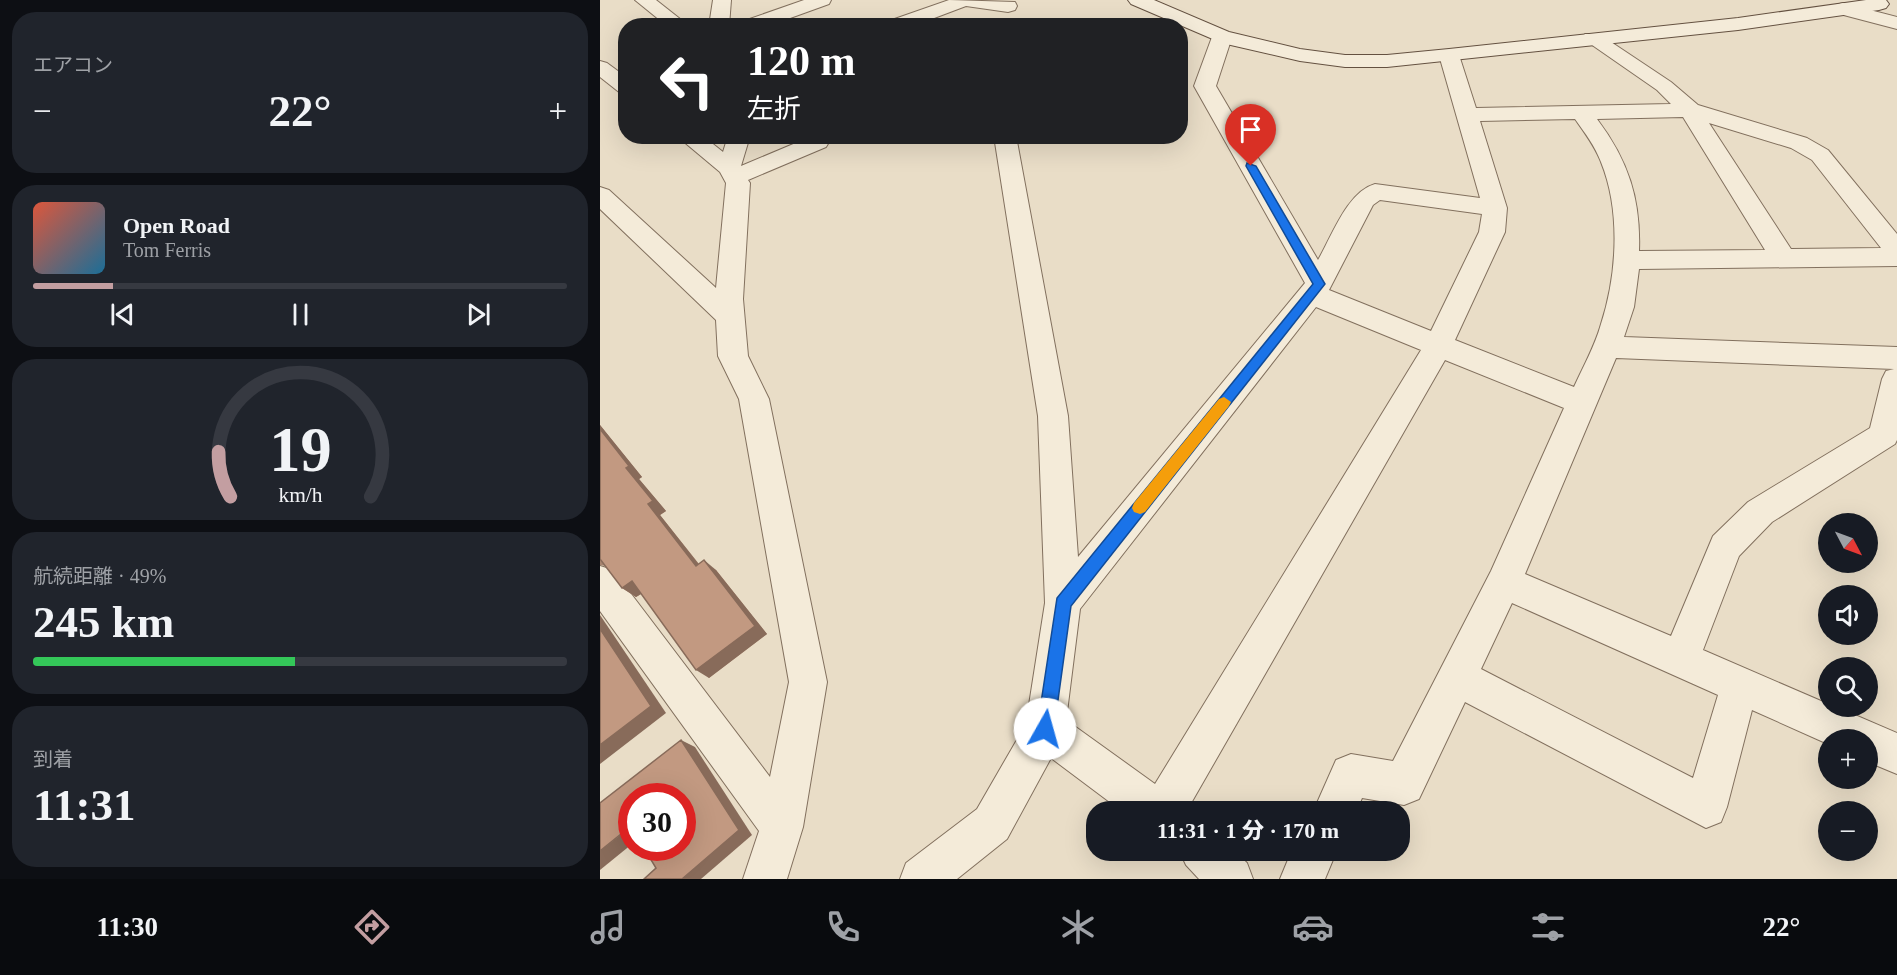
<!DOCTYPE html>
<html lang="ja">
<meta charset="utf-8">
<style>
body{margin:0;font-family:"Times New Roman","Noto Sans JP",serif;background:#20242c;color:#f1f3f6;height:100vh;display:flex;flex-direction:column;font-size:22px;white-space:nowrap}
*{box-sizing:border-box;margin:0}
p{font-size:20px;color:#9ea1a6}
.icon{flex:none;width:33px;height:33px;fill:none;stroke:currentColor;stroke-width:2;stroke-linecap:round;stroke-linejoin:round}
.map{position:relative;flex:1;overflow:hidden}
.drawer{display:flex;flex-direction:column;gap:12px;padding:12px;background:#0d0f14;width:600px}
.drawer>*{flex:none}
.top-card{position:absolute;left:18px;top:18px;width:570px;height:126px;border-radius:24px;box-shadow:0 6px 24px #0002;background:#202124;color:#fff;overflow:hidden}
.needle{width:39px;rotate:131deg}
.buttons{position:absolute;left:1218px;top:513px;display:grid;gap:12px}
.buttons a{display:grid;place-items:center;width:60px;height:60px;border-radius:50%;background:#171b24;box-shadow:0 6px 24px #0002;font-size:30px}
.speed{position:absolute;left:18px;top:783px;display:flex;gap:12px;font-size:30px;font-weight:700;text-align:center}
.speed>*{display:grid;place-content:center;width:78px;height:78px;border-radius:50%;background:#171b24;box-shadow:0 6px 24px #0002;line-height:1}
.speed .limit{border:9px solid #d22;background:#fff;color:#111}
.pin{position:absolute;display:grid;place-items:center;width:51px;height:51px;color:#fff;margin:-62px -26px;border-radius:50% 50% 50% 0;rotate:-45deg;box-shadow:0 0 6px #0007}
.pin .icon{rotate:45deg}
.me{position:absolute;width:66px;margin:-33px;rotate:7deg;stroke-linejoin:round;filter:drop-shadow(0 0 4px #0008)}
.turn{display:flex;align-items:center;gap:21px;height:126px;padding:0 30px;font-size:27px}
.turn .icon{width:78px;height:78px;stroke-width:2.5}
.turn b{display:block;font-size:42px;line-height:51px}
.big{font-size:45px;font-weight:800;line-height:1.1}
.drawer .tile{flex:1;display:flex;flex-direction:column;justify-content:center;gap:9px;min-width:0;padding:0 21px;border-radius:24px;background:#20242c}
.drawer .dial{align-items:center;gap:0}
.dial svg{height:156px;overflow:visible;fill:none;stroke:#363941;stroke-width:7;stroke-linecap:round;text-anchor:middle}
.dial text{fill:#f1f3f6;stroke:none}
.song{display:flex;align-items:center;gap:18px}
.cover{width:72px;height:72px;border-radius:9px;background:linear-gradient(135deg,hsl(10 70% 55%),hsl(200 70% 35%))}
.played{height:6px;border-radius:3px;background:linear-gradient(90deg,#c39ea1 15%,#363941 15%)}
.keys{display:flex;justify-content:space-around;direction:ltr}
.heat{display:flex;justify-content:space-between;align-items:center;font-size:33px;direction:ltr}
.charge{height:9px;border-radius:4px;background:linear-gradient(90deg,#34c759 49%,#363941 0)}
.trip{position:absolute;left:486px;top:801px;width:324px;height:60px;border-radius:24px;background:#171b24;box-shadow:0 6px 24px #0002;font-weight:800;line-height:60px;text-align:center}
.tab-bar{display:flex;height:96px;justify-content:space-around;align-items:center;background:#090b0e;color:#9ea1a6}
.tab-bar .icon{width:42px;height:42px}
.tab-bar .selected{color:#c39ea1}
.tab-bar b{font-size:27px;color:#f1f3f6}
main{display:flex;flex:1;min-height:0}
.map>svg:first-child{display:block}
.lines{fill:none;stroke-linecap:round;stroke-linejoin:round}
.street-casing{stroke:#82705e;stroke-width:2}
.secondary-casing{stroke:#645141;stroke-width:2}
.street{fill:#f4ebd9;fill-rule:evenodd}
.secondary{fill:#f4ebd9;fill-rule:evenodd}
.wall{fill:#a7846f}
.shaded-wall{fill:#886b5a}
.building{fill:#c29981;stroke:#886b5a;stroke-width:1.5}
.route{fill:#1a73e8;stroke:#114b97;stroke-width:1.5}
.slow{fill:#f59e0b}
</style>
<main>
<section class="drawer">
<div class="tile"><p>エアコン</p>
<div class="heat"><a>−</a><b class="big">22°</b><a>+</a></div>
</div>
<div class="tile">
<div class="song"><i class="cover"></i><div><b>Open Road</b><p>Tom Ferris</p></div></div>
<div class="played"></div>
<div class="keys"><svg class="icon" aria-label="previous" viewBox="0 0 24 24"><path d="M18 5L8 12l10 7zM5 5v14"/></svg><svg class="icon" aria-label="pause" viewBox="0 0 24 24"><path d="M8 5v14M16 5v14"/></svg><svg class="icon" aria-label="next" viewBox="0 0 24 24"><path d="M6 5l10 7-10 7zM19 5v14"/></svg></div>
</div>
<div class="tile dial"><svg viewBox="0 0 100 80">
<path d="M14 69A42 42 0 1 1 86 69"/>
<path d="M14 69A42 42 0 0 1 8 46" stroke="#c39ea1"/>
<text x="50" y="56" font-size="32" font-weight="700">19</text>
<text x="50" y="72" font-size="11">km/h</text>
</svg></div>
<div class="tile"><p>航続距離 · 49%</p><b class="big">245 km</b><div class="charge"></div></div>
<div class="tile"><p>到着</p><b class="big">11:31</b></div>
</section>
<div class="map">
<svg width="1297" height="879" viewBox="0 0 1297 879">
<rect width="100%" height="100%" fill="#e9ddc7"/>
<g class="lines">
<defs>
<g id="street">
<path d="M35 0H56L89 26H67Z"/>
<path d="M113 0H131L129 26H109Z"/>
<path d="M204 0H231L229 4 168 26H139L141 22Z"/>
<path d="M349 0 415 2 417 6 415 10 408 12 366 6 313 26H284L286 22Z"/>
<path d="M1243 3 1297 17V29L1236 13 1234 9 1236 5Z"/>
<path d="M622 31 629 33 632 37 616 86 718 260C732 236 747 192 775 184L880 198 839 55 842 51H856L859 55 876 108 1071 104 1057 90 982 38 985 34H999L1071 82 1098 105 1207 138 1228 150 1297 234V266L1039 269 1034 307 1024 337 1297 347V440L1295 444 1172 522 1139 556 1103 650 1228 704V706H1234L1297 733V774L1268 762V740H1228V744L1152 710 1127 807 1121 822 1106 828 865 702 819 799 804 805 762 798 756 812H713L736 760 751 754 793 761 891 571 964 408 845 360 586 812H523L451 758 407 839 357 879H300L306 863 377 809 426 724 445 603 438 416 394 136H416L468 416 478 557 705 283 594 86 612 37 615 33ZM1083 117 1165 250 1039 251C1041 199 1028 160 997 119ZM975 119C985 133 995 146 1001 162 1021 211 1017 275 1001 324 995 346 983 367 974 387L855 340 905 232 907 208 880 121ZM1109 123 1191 148 1212 160 1281 248 1191 249ZM780 200 882 214 879 232 831 331 729 290 773 205ZM716 307 821 350 555 784 466 720 480 609ZM1016 358 1294 369 1286 371 1282 379 1270 428 1148 502 1113 536 1071 636 925 574ZM912 603 1118 695 1093 778 881 669Z"/>
<path d="M0 61 7 63 26 77V94L19 92 0 77Z"/>
<path d="M77 136H103L123 152 128 136H150L141 166 210 137H226L229 142 226 147 148 180 150 183 143 299 148 356 169 399 227 682 203 827 187 879H143L159 831 0 611V566L13 570 170 777 189 682 139 399 118 356 116 320 0 209V187L9 190 116 288 126 183 120 172Z"/>
<path d="M579 850H633L647 863 653 879H599L586 865Z"/>
<path d="M692 850H737L725 879H680Z"/>
</g>
<path id="secondary" d="M528 0H554L629 32 700 49 745 55H787L849 49 1138 18 1266 0H1286L1289 4 1286 8 1279 10 1138 30 787 67H745L700 61 622 43 531 4Z"/>
</defs>
<!-- street casing -->
<use href="#street" class="street-casing"/>
<!-- secondary casing -->
<use href="#secondary" class="secondary-casing"/>
<!-- street -->
<use href="#street" class="street"/>
<!-- secondary -->
<use href="#secondary" class="secondary"/>
</g>
<!-- wall -->
<path class="wall" d="M0 425 42 477 39 479 66 511 60 515 99 564 116 570 167 634 109 678 41 594 36 597 22 588 6 566 0 565Z"/>
<!-- shaded-wall -->
<g class="shaded-wall">
<path d="M0 425 42 477 39 479 66 511 60 515 108 576 96 566 48 504 26 468 0 429Z"/>
<path d="M104 560 116 570 167 634 109 678 96 670Z"/>
<path d="M32 581 46 591 36 597 22 588Z"/>
<path d="M0 615 66 713 0 764Z"/>
<path d="M81 740 95 747 152 835 101 879H82Z"/>
<path d="M32 826V844L0 870V851Z"/>
</g>
<!-- building -->
<g class="building">
<path d="M0 429 29 466 26 468 53 501 48 504 96 566 104 560 155 626 96 670 32 581 22 588 0 559Z"/>
<path d="M0 629 51 706 0 745Z"/>
<path d="M81 740 139 830 82 879H44L56 868 44 848H82V796H32V827L31 826 0 851V803Z"/>
</g>
<!-- route -->
<path class="route" d="M647 163 656 166 725 284 471 606 454 729 451 736 445 738 439 736 437 729 457 598 713 284 646 166Z"/>
<!-- slow -->
<path class="slow" d="M624 397 631 402 629 406 545 512 540 514 534 512 532 508 534 503 619 399Z"/>
</svg>
<div class="buttons">
<a><svg class="needle" viewBox="-14 -14 28 28"><path d="M0-13l5 13h-10z" fill="#e53935"/><path d="M0 13l5-13h-10z" fill="#9ea1a6"/></svg></a>
<a><svg class="icon" aria-label="sound" viewBox="0 0 24 24"><path d="M4 9h4l5-4v14l-5-4H4zM17 9q2 3 0 6"/></svg></a>
<a><svg class="icon" aria-label="search" viewBox="0 0 24 24"><circle cx="10" cy="10" r="6"/><path d="M15 15l6 6"/></svg></a>
<a>+</a>
<a>−</a>
</div>
<div class="speed"><div class="limit">30</div></div>
<div class="pin" style="left:651px;top:166px;background:#d93025"><svg class="icon" aria-label="arrive" viewBox="0 0 24 24"><path d="M6 21V4h12l-3 4 3 4H6"/></svg></div>
<svg class="me" style="left:445px;top:729px" viewBox="-20 -20 40 40"><circle r="19" fill="#fff"/><path d="M0-13L10 11 0 6-10 11z" fill="#1a73e8"/></svg>
<div class="trip">11:31 · 1 分 · 170 m</div>
<div class="top-card">
<div class="turn"><svg class="icon" aria-label="left" viewBox="0 0 24 24"><path d="M17 20v-9H6M10 6l-5 5 5 5"/></svg><div><b>120 m</b>左折</div></div>
</div>
</div>
</main>
<nav class="tab-bar">
<b>11:30</b>
<svg class="icon selected" aria-label="directions" viewBox="0 0 24 24"><path d="M12 3l9 9-9 9-9-9zM9 14v-3h6M13 9l2 2-2 2"/></svg>
<svg class="icon" aria-label="music" viewBox="0 0 24 24"><path d="M9 18V5l10-2v13"/><circle cx="6" cy="18" r="3"/><circle cx="16" cy="16" r="3"/></svg>
<svg class="icon" aria-label="phone" viewBox="0 0 24 24"><path d="M5 4h4l2 5-3 2q2 4 5 5l2-3 5 2v4C11 20 4 13 5 4z"/></svg>
<svg class="icon" aria-label="climate" viewBox="0 0 24 24"><path d="M12 3v18M4 7l16 10M4 17L20 7"/></svg>
<svg class="icon" aria-label="car" viewBox="0 0 24 24"><path d="M5 17H2v-5l4-1 3-4h7l3 4 3 1v5h-3M9 17h6M6 11h13"/><circle cx="7" cy="17" r="2"/><circle cx="17" cy="17" r="2"/></svg>
<svg class="icon" aria-label="filters" viewBox="0 0 24 24"><path d="M4 7h16M4 17h16"/><circle cx="9" cy="7" r="2"/><circle cx="15" cy="17" r="2"/></svg>
<b>22°</b>
</nav>
